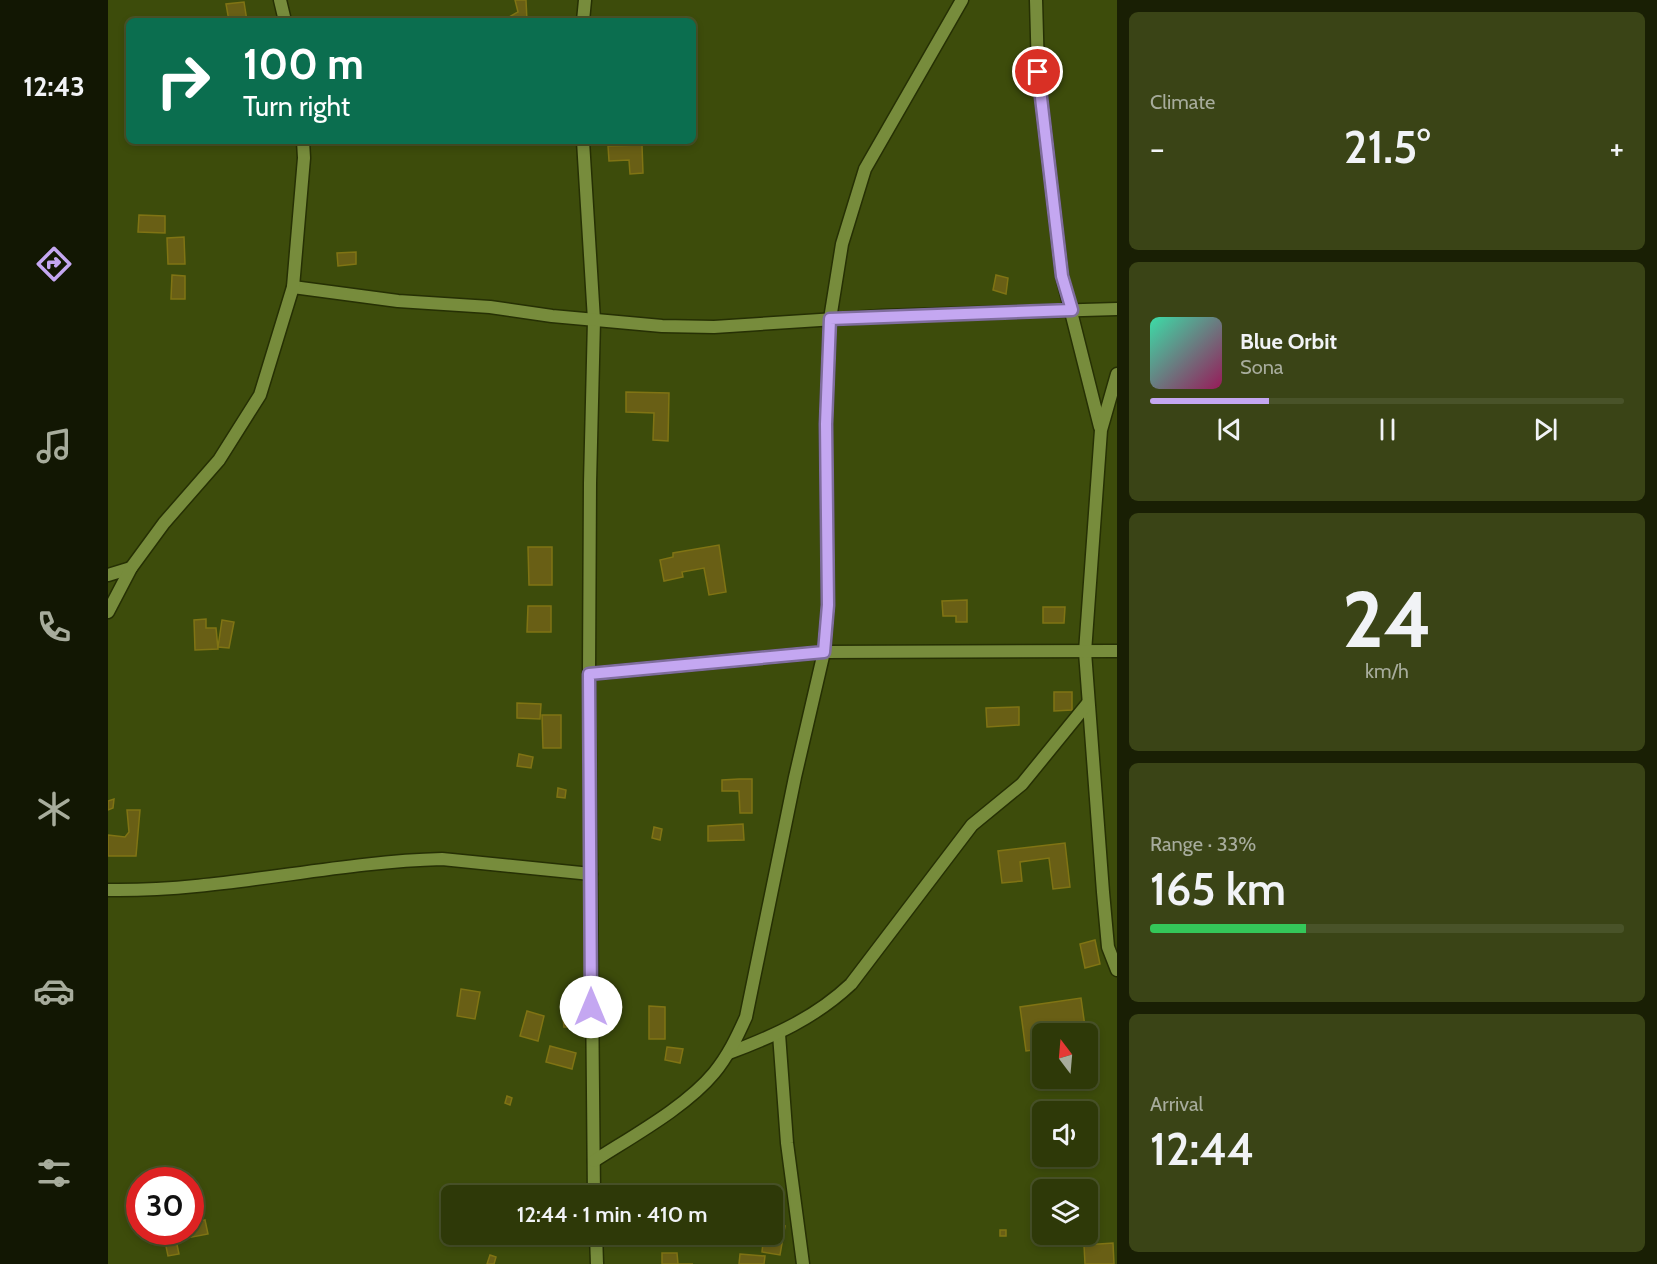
<!DOCTYPE html>
<meta charset="utf-8">
<style>
body{margin:0;font-family:Cabin,sans-serif;background:#3a4416;color:#f1f3f6;height:100vh;display:flex;flex-direction:column;font-size:22px;white-space:nowrap}
*{box-sizing:border-box;margin:0}
p{font-size:20px;color:#a7ac9c}
.icon{flex:none;width:33px;height:33px;fill:none;stroke:currentColor;stroke-width:2;stroke-linecap:round;stroke-linejoin:round}
.map{position:relative;flex:1;overflow:hidden}
.side{display:flex;flex-direction:column;gap:12px;padding:12px;background:#191f04;width:540px}
.side>*{flex:none}
.banner{position:absolute;left:18px;top:18px;width:570px;height:126px;border-radius:9px;box-shadow:0 3px 9px #0003,0 0 0 2px #495329;background:#0b6e4f;color:#fff;overflow:hidden}
.needle{width:39px;rotate:344deg}
.fabs{position:absolute;left:924px;top:1023px;display:grid;gap:12px}
.fabs a{display:grid;place-items:center;width:66px;height:66px;border-radius:9px;background:#2e3908;box-shadow:0 3px 9px #0003,0 0 0 2px #495329;font-size:30px}
.speed{position:absolute;left:18px;top:1167px;display:flex;gap:12px;font-size:30px;font-weight:700;text-align:center}
.speed>*{display:grid;place-content:center;width:78px;height:78px;border-radius:50%;background:#2e3908;box-shadow:0 3px 9px #0003,0 0 0 2px #495329;line-height:1}
.speed .limit{border:9px solid #d22;background:#fff;color:#111}
.pin{position:absolute;display:grid;place-items:center;width:51px;height:51px;color:#fff;margin:-26px;border:3px solid #fff;border-radius:50%;box-shadow:0 2px 6px #0007}
.me{position:absolute;width:66px;margin:-33px;rotate:0deg;stroke-linejoin:round;filter:drop-shadow(0 0 4px #0008)}
.turn{display:flex;align-items:center;gap:21px;height:126px;padding:0 18px;font-size:27px}
.turn .icon{width:78px;height:78px;stroke-width:2.5}
.turn b{display:block;font-size:42px;line-height:51px}
.big{font-size:45px;font-weight:600;line-height:1.1}
.side .widget{flex:1;display:flex;flex-direction:column;justify-content:center;gap:9px;min-width:0;padding:0 21px;border-radius:9px;background:#3a4416}
.side .dial{align-items:center;gap:0}
.dial b{font-size:78px;line-height:1}
.song{display:flex;align-items:center;gap:18px}
.cover{width:72px;height:72px;border-radius:9px;background:linear-gradient(135deg,hsl(160 70% 55%),hsl(330 70% 35%))}
.played{height:6px;border-radius:3px;background:linear-gradient(90deg,#c4a7f1 25%,#495329 25%)}
.keys{display:flex;justify-content:space-around;direction:ltr}
.heat{display:flex;justify-content:space-between;align-items:center;font-size:33px;direction:ltr}
.charge{height:9px;border-radius:4px;background:linear-gradient(90deg,#34c759 33%,#495329 0)}
.trip{position:absolute;left:333px;top:1185px;width:342px;height:60px;border-radius:9px;background:#2e3908;box-shadow:0 3px 9px #0003,0 0 0 2px #495329;font-weight:600;line-height:60px;text-align:center}
main{display:flex;flex:1;min-height:0}
.dock{display:flex;flex-direction:column;width:108px;justify-content:space-around;align-items:center;background:#121703;color:#a7ac9c}
.dock .icon{width:42px;height:42px}
.dock .current{color:#c4a7f1}
.dock b{font-size:27px;color:#f1f3f6}
.map>svg:first-child{display:block}
.building{fill:#695f15;stroke:#807414;stroke-width:1.5}
.lines{fill:none;stroke-linecap:round;stroke-linejoin:round}
.minor-casing{stroke:#263004;stroke-width:15}
.minor{stroke:#778c3c;stroke-width:12}
.route-casing{stroke:#7f6d9d;stroke-width:15}
.route{stroke:#c4a7f1;stroke-width:10}
</style>
<main>
<nav class="dock">
<b>12:43</b>
<svg class="icon current" aria-label="directions" viewBox="0 0 24 24"><path d="M12 3l9 9-9 9-9-9zM9 14v-3h6M13 9l2 2-2 2"/></svg>
<svg class="icon" aria-label="music" viewBox="0 0 24 24"><path d="M9 18V5l10-2v13"/><circle cx="6" cy="18" r="3"/><circle cx="16" cy="16" r="3"/></svg>
<svg class="icon" aria-label="phone" viewBox="0 0 24 24"><path d="M5 4h4l2 5-3 2q2 4 5 5l2-3 5 2v4C11 20 4 13 5 4z"/></svg>
<svg class="icon" aria-label="climate" viewBox="0 0 24 24"><path d="M12 3v18M4 7l16 10M4 17L20 7"/></svg>
<svg class="icon" aria-label="car" viewBox="0 0 24 24"><path d="M5 17H2v-5l4-1 3-4h7l3 4 3 1v5h-3M9 17h6M6 11h13"/><circle cx="7" cy="17" r="2"/><circle cx="17" cy="17" r="2"/></svg>
<svg class="icon" aria-label="filters" viewBox="0 0 24 24"><path d="M4 7h16M4 17h16"/><circle cx="9" cy="7" r="2"/><circle cx="15" cy="17" r="2"/></svg>
</nav>
<div class="map">
<svg width="1009" height="1264" viewBox="0 0 1009 1264">
<rect width="100%" height="100%" fill="#3d4c0b"/>
<!-- building -->
<g class="building">
<path d="M407 0H418L419 21H394L410 12Z"/>
<path d="M136 2 139 21H121L118 4Z"/>
<path d="M534 145 535 173 522 174 521 160 501 161 500 146Z"/>
<path d="M31 215 57 216V233L30 232Z"/>
<path d="M76 237 77 264H60L59 238Z"/>
<path d="M248 252V264L230 266 229 253Z"/>
<path d="M64 275 77 276V299H63Z"/>
<path d="M888 275 900 278 898 294 885 290Z"/>
<path d="M518 392 561 393 560 441 545 440 546 413 518 412Z"/>
<path d="M611 545 618 592 601 595 596 568 574 572 575 577 556 581 552 560 565 557V553Z"/>
<path d="M420 547H444V585H421Z"/>
<path d="M859 600V622H848V616H835L834 601Z"/>
<path d="M420 606H443V632H419Z"/>
<path d="M935 607H957L956 623H935Z"/>
<path d="M98 619V628H108L110 649 87 650 86 620Z"/>
<path d="M114 620 126 622 121 648 110 647Z"/>
<path d="M946 692H964V710L946 711Z"/>
<path d="M409 703 433 704 432 719 409 718Z"/>
<path d="M911 707V725L879 727 878 708Z"/>
<path d="M434 715H453V748H435Z"/>
<path d="M411 754 425 757 423 768 409 766Z"/>
<path d="M631 779H644V813H632L631 791H614V780Z"/>
<path d="M450 788 458 790 457 798 449 797Z"/>
<path d="M6 799 5 808 0 810V801Z"/>
<path d="M19 810H32L28 856H0V835L17 837 21 832Z"/>
<path d="M635 824 636 840 600 841V826Z"/>
<path d="M546 827 554 829 552 840 544 838Z"/>
<path d="M957 843 962 887 945 889 941 858 912 862 914 881 894 883 890 851Z"/>
<path d="M987 940 992 964 977 968 972 944Z"/>
<path d="M353 989 372 992 367 1019 349 1016Z"/>
<path d="M973 998 978 1034H960L962 1031 959 1022 929 1027 932 1049 918 1051 912 1007Z"/>
<path d="M541 1006 557 1007V1039H541Z"/>
<path d="M419 1011 436 1016 430 1041 412 1036Z"/>
<path d="M455 1018H464V1027H456Z"/>
<path d="M442 1046 468 1053 464 1069 438 1062Z"/>
<path d="M559 1047 575 1049 572 1063 557 1060Z"/>
<path d="M399 1096 404 1098 402 1105 397 1103Z"/>
<path d="M97 1220 100 1234 68 1240 71 1254 60 1256 55 1232H82V1223Z"/>
<path d="M664 1224 677 1226 672 1255 654 1252 656 1234H664Z"/>
<rect x="892" y="1230" width="6" height="6"/>
<path d="M1005 1243 1006 1264H977L976 1245Z"/>
<path d="M554 1253H569L570 1264H585H554Z"/>
<path d="M632 1254 657 1256 656 1264H631Z"/>
<path d="M382 1255 388 1257 386 1264H379Z"/>
</g>
<g class="lines">
<defs>
<g id="minor">
<path d="M172 0 177 21"/>
<path d="M928 0 930 72 954 276 992 427"/>
<path d="M475 21 477 0"/>
<path d="M475 141 486 320 482 483 481 674 486 1196"/>
<path d="M185 287 290 301 382 307 444 316 554 326 606 327 774 316 1009 309"/>
<path d="M1009 374 993 430 977 652 995 892 1000 947 1009 970"/>
<path d="M0 575 23 568"/>
<path d="M0 612 23 568 56 523 111 460 152 395 185 287 196 158 195 141"/>
<path d="M481 674 716 652 1009 651"/>
<path d="M0 890C112 892 222 862 334 859L483 874"/>
<path d="M671 1034 679 1143 695 1264"/>
<path d="M621 1053C666 1036 707 1018 743 984L864 825 914 784 980 703"/>
<path d="M486 1161C523 1137 578 1107 606 1073 620 1056 629 1037 638 1017L687 777 716 652 720 605 718 424 722 319 734 244 757 169 854 0"/>
<path d="M488 1234 489 1264"/>
</g>
</defs>
<!-- minor casing -->
<use href="#minor" class="minor-casing"/>
<!-- minor -->
<use href="#minor" class="minor"/>
</g>
<g class="lines">
<defs>
<path id="route" d="M483 1007 481 674 716 652 720 605 718 424 722 319 964 310 954 276 930 72"/>
</defs>
<!-- route casing -->
<use href="#route" class="route-casing"/>
<!-- route -->
<use href="#route" class="route"/>
</g>
</svg>
<div class="fabs">
<a><svg class="needle" viewBox="-14 -14 28 28"><path d="M0-13l5 13h-10z" fill="#e53935"/><path d="M0 13l5-13h-10z" fill="#a7ac9c"/></svg></a>
<a><svg class="icon" aria-label="sound" viewBox="0 0 24 24"><path d="M4 9h4l5-4v14l-5-4H4zM17 9q2 3 0 6"/></svg></a>
<a><svg class="icon" aria-label="layers" viewBox="0 0 24 24"><path d="M12 4l9 5-9 5-9-5zM3 14l9 5 9-5"/></svg></a>
</div>
<div class="speed"><div class="limit">30</div></div>
<div class="pin" style="left:930px;top:72px;background:#d93025"><svg class="icon" aria-label="arrive" viewBox="0 0 24 24"><path d="M6 21V4h12l-3 4 3 4H6"/></svg></div>
<svg class="me" style="left:483px;top:1007px" viewBox="-20 -20 40 40"><circle r="19" fill="#fff"/><path d="M0-13L10 11 0 6-10 11z" fill="#c4a7f1"/></svg>
<div class="trip">12:44 · 1 min · 410 m</div>
<div class="banner">
<div class="turn"><svg class="icon" aria-label="right" viewBox="0 0 24 24"><path d="M7 20v-9h11M14 6l5 5-5 5"/></svg><div><b>100 m</b>Turn right</div></div>
</div>
</div>
<section class="side">
<div class="widget"><p>Climate</p>
<div class="heat"><a>−</a><b class="big">21.5°</b><a>+</a></div>
</div>
<div class="widget">
<div class="song"><i class="cover"></i><div><b>Blue Orbit</b><p>Sona</p></div></div>
<div class="played"></div>
<div class="keys"><svg class="icon" aria-label="previous" viewBox="0 0 24 24"><path d="M18 5L8 12l10 7zM5 5v14"/></svg><svg class="icon" aria-label="pause" viewBox="0 0 24 24"><path d="M8 5v14M16 5v14"/></svg><svg class="icon" aria-label="next" viewBox="0 0 24 24"><path d="M6 5l10 7-10 7zM19 5v14"/></svg></div>
</div>
<div class="widget dial"><b>24</b><p>km/h</p></div>
<div class="widget"><p>Range · 33%</p><b class="big">165 km</b><div class="charge"></div></div>
<div class="widget"><p>Arrival</p><b class="big">12:44</b></div>
</section>
</main>
